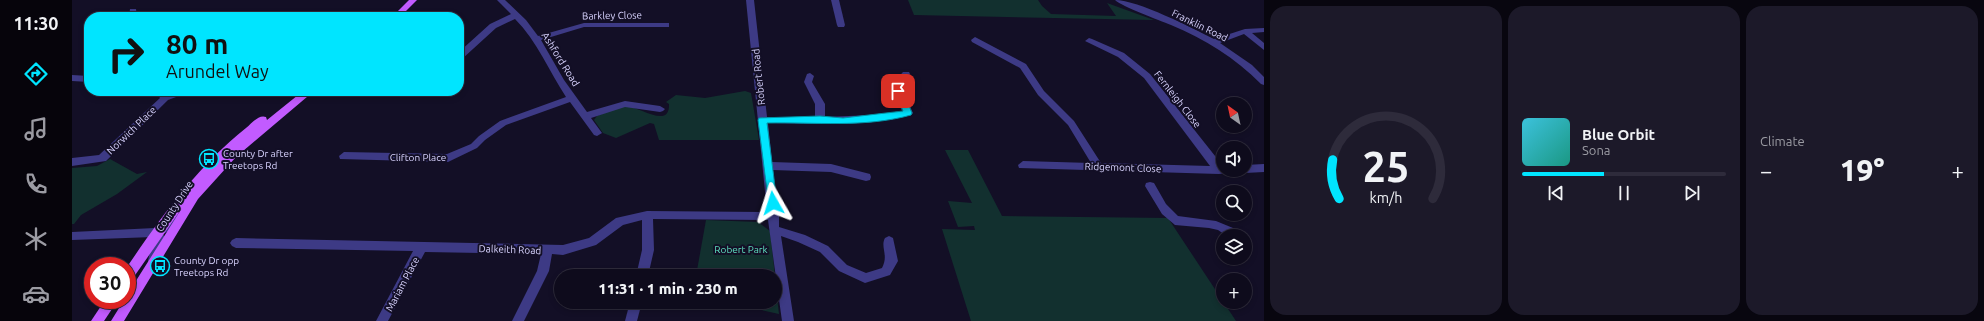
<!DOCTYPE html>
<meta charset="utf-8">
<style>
body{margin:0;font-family:Ubuntu,sans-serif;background:#1c1929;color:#f1f3f6;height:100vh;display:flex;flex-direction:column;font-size:15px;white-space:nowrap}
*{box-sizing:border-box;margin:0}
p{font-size:13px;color:#9b9ba3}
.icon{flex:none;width:22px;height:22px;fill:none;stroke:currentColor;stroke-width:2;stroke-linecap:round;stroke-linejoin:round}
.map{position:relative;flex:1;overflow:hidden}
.side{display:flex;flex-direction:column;gap:6px;padding:6px;background:#08060f;width:720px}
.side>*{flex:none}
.hud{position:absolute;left:12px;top:12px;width:380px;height:84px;border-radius:16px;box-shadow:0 2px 6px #0003,0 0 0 1px #2e2b3b;background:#00e5ff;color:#111;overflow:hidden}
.needle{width:26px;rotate:327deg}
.tools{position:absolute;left:1144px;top:97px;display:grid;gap:8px}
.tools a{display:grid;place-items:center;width:36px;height:36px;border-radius:50%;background:#0e0b1c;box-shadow:0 2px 6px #0003,0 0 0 1px #2e2b3b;font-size:20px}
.speed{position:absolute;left:12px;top:257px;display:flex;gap:8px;font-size:20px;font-weight:700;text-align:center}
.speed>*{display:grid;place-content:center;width:52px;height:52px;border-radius:50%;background:#0e0b1c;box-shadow:0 2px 6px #0003,0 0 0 1px #2e2b3b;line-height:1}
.speed .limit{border:6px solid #d22;background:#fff;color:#111}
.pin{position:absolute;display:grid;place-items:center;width:34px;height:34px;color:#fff;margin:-17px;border-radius:8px;box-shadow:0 2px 6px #0006}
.me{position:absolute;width:44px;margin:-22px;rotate:354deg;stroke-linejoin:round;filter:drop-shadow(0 0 3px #0008)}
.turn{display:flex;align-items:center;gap:14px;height:84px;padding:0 16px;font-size:18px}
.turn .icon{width:52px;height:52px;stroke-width:2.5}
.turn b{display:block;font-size:28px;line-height:34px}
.big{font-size:30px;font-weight:800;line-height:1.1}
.side .card{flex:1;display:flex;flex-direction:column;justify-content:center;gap:6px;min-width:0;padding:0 14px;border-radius:16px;background:#1c1929}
.side .dial{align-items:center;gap:0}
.dial svg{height:104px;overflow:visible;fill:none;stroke:#2e2b3b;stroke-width:7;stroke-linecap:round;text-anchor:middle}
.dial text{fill:#f1f3f6;stroke:none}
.song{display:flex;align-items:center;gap:12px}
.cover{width:48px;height:48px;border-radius:6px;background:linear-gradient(135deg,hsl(190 70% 55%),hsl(170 70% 35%))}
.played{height:4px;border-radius:2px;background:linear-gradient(90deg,#00e5ff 40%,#2e2b3b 40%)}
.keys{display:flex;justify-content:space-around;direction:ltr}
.heat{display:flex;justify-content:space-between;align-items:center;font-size:22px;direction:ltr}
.side .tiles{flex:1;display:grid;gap:6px;grid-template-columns:repeat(3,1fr)}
.trip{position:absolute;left:482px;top:269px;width:228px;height:40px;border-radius:20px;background:#0e0b1c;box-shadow:0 2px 6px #0003,0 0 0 1px #2e2b3b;font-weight:800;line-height:40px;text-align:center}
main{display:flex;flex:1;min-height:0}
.menu{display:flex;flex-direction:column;width:72px;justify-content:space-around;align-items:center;background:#06040b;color:#9b9ba3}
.menu .icon{width:28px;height:28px}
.menu .selected{color:#00e5ff}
.menu b{font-size:18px;color:#f1f3f6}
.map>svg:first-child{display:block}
.green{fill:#12302f}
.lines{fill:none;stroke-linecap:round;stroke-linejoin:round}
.minor{fill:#3d3a85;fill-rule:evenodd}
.major{fill:#c25bff;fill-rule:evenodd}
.route{fill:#00e5ff;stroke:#0095a6}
.labels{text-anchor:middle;stroke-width:4;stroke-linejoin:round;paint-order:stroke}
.street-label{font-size:10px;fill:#d9d4ff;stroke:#130f26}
.poi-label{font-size:10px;fill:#d9d4ff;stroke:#130f26;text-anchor:start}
.park-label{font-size:10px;fill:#5fe0c0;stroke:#130f26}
</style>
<main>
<nav class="menu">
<b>11:30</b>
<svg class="icon selected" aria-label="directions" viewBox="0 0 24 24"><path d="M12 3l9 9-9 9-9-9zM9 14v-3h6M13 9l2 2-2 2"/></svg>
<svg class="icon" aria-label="music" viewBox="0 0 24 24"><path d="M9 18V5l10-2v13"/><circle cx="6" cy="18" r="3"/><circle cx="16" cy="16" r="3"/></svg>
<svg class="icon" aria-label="phone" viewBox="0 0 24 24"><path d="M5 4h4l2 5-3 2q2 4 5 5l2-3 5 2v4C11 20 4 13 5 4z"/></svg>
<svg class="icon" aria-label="climate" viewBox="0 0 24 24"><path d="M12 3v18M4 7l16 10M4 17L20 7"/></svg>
<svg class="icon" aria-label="car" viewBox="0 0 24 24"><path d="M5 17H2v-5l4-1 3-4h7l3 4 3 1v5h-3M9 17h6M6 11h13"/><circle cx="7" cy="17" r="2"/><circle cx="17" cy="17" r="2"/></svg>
</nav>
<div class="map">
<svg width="1192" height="321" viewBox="0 0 1192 321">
<rect width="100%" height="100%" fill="#130f26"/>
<!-- green -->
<g class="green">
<path d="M836 0H966L970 6 979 14 1044 16 1035 3 1082 20 842 15Z"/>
<path d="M673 91 679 93 687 140H587L582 124 578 123 544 138 531 133 522 120 525 116C533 113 543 108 551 106 565 104 598 131 597 104L594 102 604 95 633 98Z"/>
<path d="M873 150H896L930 216 1096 218 1164 321H899L870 229 903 230 902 226 886 227 876 201 900 203Z"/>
<path d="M38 159 65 174 75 172 45 194 9 215 2 224H0V168L25 166Z"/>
<path d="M634 220 686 222 698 231 703 276H624Z"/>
<path d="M703 280 707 314 654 302H703Z"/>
</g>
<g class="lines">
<!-- minor -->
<g class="minor">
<path d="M425 0H433L454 20 466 36 512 23H597V27H512L469 40 492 80 515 112 553 101 588 106 593 109 591 111 588 112 553 107 519 118 530 133 525 136 522 135 498 102 434 125 413 140 405 148 376 162 268 159 267 156 272 152 375 154 399 144 407 136 428 121 494 97C477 71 465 41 443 19L424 28 390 59 387 60V52L418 24 439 14Z"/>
<path d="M674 0H682L695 117H743V104L732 82 735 74 738 73 742 76 740 82 753 104V117L800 115 830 111 821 91 822 82 831 72H837L838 74 830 83 831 91 841 113 839 115C793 128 743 123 696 123L700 162 759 164 798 174 799 177 798 180 794 181 759 172 701 170 706 213 707 216V227L733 235 756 246 775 265 794 273 810 268C817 255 808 247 813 238L817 236 821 238 826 261 818 275 793 283 767 271 748 252 726 242 709 236 722 321H710L696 220 581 219 582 250 576 276H564L570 250V220L551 225 524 245 491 255 480 254 477 271 452 321H440L465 271 469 254 353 252 316 321H304L341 251 164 248 160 246 158 243 160 240 164 238 491 245 517 238 544 218 575 211 695 212Z"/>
<path d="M759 0H767L773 25 772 27H766L765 25Z"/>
<path d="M1043 0C1066 0 1120 28 1142 39L1173 29 1192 28V32L1180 33 1192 43V50L1172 34 1148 43 1180 65 1192 77V85L1189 84C1163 58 1133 39 1099 25 1087 20 1051 7 1043 0Z"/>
<path d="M58 9H64L65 17H57Z"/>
<path d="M903 37 954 64 972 91 1002 121 1029 163 1138 166 1072 78 1046 57 1013 41 1017 38 1020 39 1052 53 1078 74 1151 166V170H1156L1155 173 1147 174 947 168 946 165 951 161 1019 163 996 125 966 95 948 68 900 42 899 40Z"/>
<path d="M0 75 17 76V82L0 81Z"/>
<path d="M83 91H93L95 94 103 91H117L115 93 96 100 34 161 0 166V158L27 155 88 98Z"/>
<path d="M1192 164V172L1173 173 1168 170H1173V165Z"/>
<path d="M1078 182 1082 183 1094 204 1106 216 1144 221 1161 228 1169 236H1155L1146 230 1137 228 1103 225 1090 214 1073 186 1074 183Z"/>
<path d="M110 211 114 212 115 215 102 228 91 234 93 238 88 261 86 264 82 266 78 264 76 261 81 237 0 240V232L83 228Z"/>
<path d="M558 302H570L565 321H553Z"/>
</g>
<!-- major -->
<g class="major">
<path d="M337 0H345L328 17H320Z"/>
<path d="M231 91H242L164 157 126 199 52 321H39L52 300H55V295L110 208 59 281 55 282V267C89 217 126 166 174 128 180 123 187 114 194 117L195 120Z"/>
<path d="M33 300H46L32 321H19Z"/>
</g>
</g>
<!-- route -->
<path class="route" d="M826 88 831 91 840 113 839 115C793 128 743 122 695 123L705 203 704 206H697L686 120 687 118 748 116 771 118 831 111 822 91Z"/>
<!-- icons -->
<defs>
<symbol id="bus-ring" viewBox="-11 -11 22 22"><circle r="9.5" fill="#130f26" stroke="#00e5ff" stroke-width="1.5"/><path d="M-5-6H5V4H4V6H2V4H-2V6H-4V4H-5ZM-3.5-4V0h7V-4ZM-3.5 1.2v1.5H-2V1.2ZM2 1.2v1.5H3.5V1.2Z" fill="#00e5ff"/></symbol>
</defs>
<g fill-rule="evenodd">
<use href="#bus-ring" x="126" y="148" width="22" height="22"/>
<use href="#bus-ring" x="77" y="255" width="22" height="22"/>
</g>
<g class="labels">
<!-- street labels -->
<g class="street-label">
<text transform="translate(540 15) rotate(-1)" y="4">Barkley Close</text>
<text transform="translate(1128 25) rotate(26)" y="4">Franklin Road</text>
<text transform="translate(489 59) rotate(58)" y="4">Ashford Road</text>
<text transform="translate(686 77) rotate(-96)" y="4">Robert Road</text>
<text transform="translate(1106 99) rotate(52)" y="4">Fernleigh Close</text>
<text transform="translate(59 130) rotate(-44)" y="4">Norwich Place</text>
<text x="346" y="161">Clifton Place</text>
<text transform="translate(1051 167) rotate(2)" y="4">Ridgemont Close</text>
<text transform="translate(102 206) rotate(-57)" y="4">County Drive</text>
<text transform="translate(438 249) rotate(2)" y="4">Dalkeith Road</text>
<text transform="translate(330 284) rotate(-62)" y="4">Mariam Place</text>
</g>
<!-- poi labels -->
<g class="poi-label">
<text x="151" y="157">County Dr after<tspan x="151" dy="12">Treetops Rd</tspan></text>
<text x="102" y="264">County Dr opp<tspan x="102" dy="12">Treetops Rd</tspan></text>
</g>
<!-- park labels -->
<g class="park-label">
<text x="669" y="253">Robert Park</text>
</g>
</g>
</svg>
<div class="tools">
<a><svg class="needle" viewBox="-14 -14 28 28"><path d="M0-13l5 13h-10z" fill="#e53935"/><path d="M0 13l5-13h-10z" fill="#9b9ba3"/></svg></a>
<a><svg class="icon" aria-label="sound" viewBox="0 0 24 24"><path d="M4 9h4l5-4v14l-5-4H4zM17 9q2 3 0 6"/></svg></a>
<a><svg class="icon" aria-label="search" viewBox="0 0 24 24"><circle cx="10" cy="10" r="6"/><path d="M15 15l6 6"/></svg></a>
<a><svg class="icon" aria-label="layers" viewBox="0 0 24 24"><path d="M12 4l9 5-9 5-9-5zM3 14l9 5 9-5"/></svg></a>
<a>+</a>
</div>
<div class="speed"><div class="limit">30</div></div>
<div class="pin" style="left:826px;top:91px;background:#d93025"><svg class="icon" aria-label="arrive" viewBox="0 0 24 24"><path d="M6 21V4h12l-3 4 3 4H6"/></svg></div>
<svg class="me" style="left:701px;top:203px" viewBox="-20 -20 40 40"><path d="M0-17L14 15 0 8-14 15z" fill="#00e5ff" stroke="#fff" stroke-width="4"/></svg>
<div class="trip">11:31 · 1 min · 230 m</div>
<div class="hud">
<div class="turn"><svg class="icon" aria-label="right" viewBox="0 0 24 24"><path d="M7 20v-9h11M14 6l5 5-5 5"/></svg><div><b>80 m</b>Arundel Way</div></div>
</div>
</div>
<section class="side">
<div class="tiles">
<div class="card dial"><svg viewBox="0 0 100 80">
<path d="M14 69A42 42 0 1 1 86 69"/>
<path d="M14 69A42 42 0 0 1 9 39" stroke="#00e5ff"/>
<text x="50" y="56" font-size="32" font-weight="700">25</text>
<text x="50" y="72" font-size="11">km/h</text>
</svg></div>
<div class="card">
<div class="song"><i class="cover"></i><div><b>Blue Orbit</b><p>Sona</p></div></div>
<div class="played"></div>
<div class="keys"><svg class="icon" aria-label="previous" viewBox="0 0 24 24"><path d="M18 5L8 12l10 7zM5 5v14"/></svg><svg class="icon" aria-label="pause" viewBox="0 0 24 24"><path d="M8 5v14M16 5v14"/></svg><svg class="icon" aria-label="next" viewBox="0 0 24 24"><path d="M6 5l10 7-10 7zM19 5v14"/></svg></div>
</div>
<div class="card"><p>Climate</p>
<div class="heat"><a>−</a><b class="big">19°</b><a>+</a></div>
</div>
</div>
</section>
</main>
